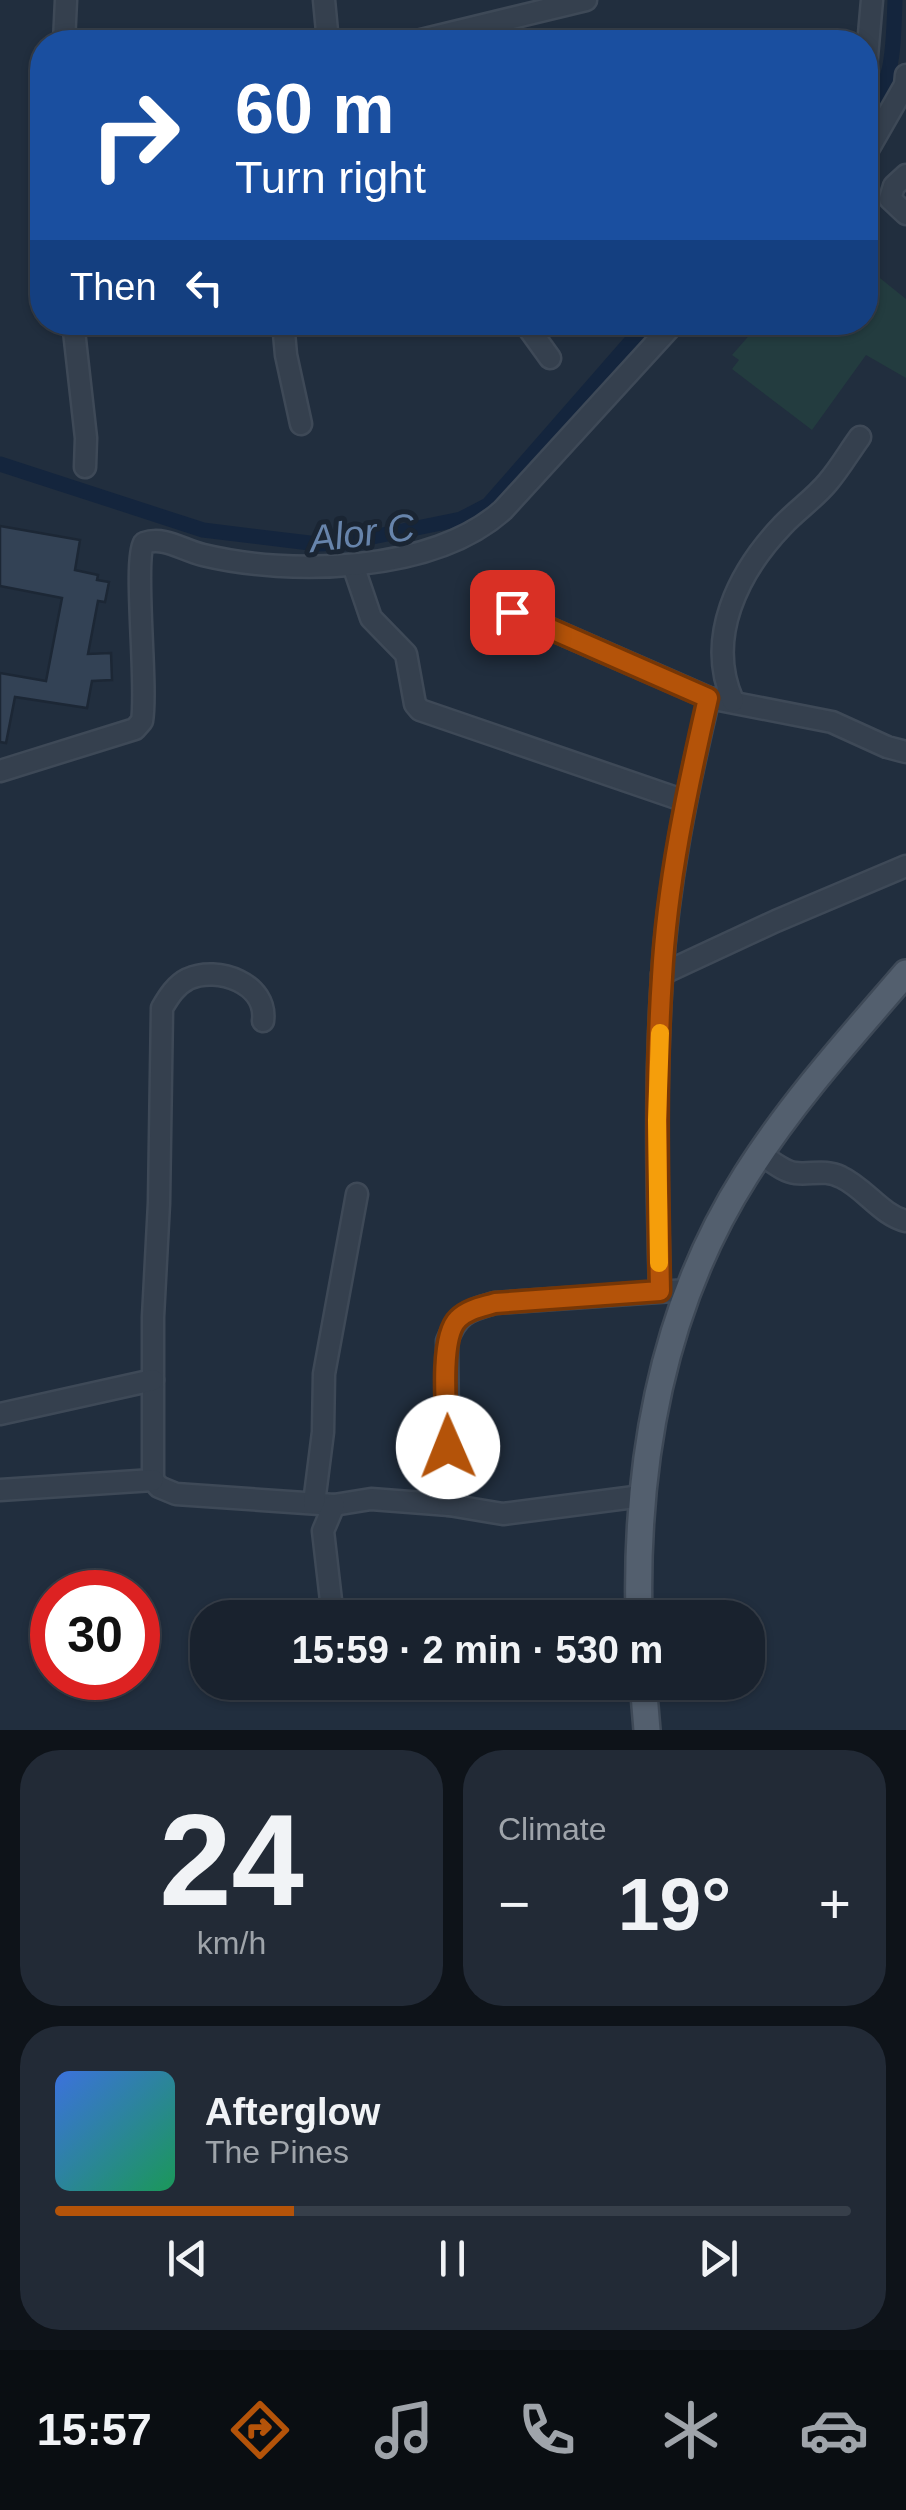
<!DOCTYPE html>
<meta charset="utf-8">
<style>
body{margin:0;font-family:Arial,sans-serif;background:#222a36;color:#f1f3f6;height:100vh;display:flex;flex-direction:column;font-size:38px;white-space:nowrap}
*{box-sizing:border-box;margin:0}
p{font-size:32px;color:#9fa4aa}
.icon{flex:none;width:55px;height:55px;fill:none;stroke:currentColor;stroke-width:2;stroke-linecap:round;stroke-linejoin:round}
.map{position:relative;height:1730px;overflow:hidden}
.drawer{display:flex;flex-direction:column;gap:20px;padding:20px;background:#0e1319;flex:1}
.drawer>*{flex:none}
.guide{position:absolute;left:30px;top:30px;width:848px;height:305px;border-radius:40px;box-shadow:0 2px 8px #0004,0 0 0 2px #373f4a;background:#1a4fa0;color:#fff;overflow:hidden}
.speed{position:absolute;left:30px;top:1570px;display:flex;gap:20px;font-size:50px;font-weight:700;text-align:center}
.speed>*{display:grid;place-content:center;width:130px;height:130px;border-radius:50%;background:#19222e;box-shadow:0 2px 8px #0004,0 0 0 2px #373f4a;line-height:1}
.speed .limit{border:15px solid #d22;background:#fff;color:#111}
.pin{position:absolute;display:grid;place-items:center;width:85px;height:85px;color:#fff;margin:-42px;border-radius:20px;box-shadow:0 5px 15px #0006}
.me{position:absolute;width:110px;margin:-55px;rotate:359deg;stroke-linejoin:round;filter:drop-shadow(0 0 8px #0008)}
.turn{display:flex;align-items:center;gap:35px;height:210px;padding:0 40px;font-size:45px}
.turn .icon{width:130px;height:130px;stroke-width:2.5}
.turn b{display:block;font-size:70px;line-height:85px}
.then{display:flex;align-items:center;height:95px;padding:0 40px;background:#0003;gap:20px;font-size:38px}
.big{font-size:75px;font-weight:700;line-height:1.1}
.drawer .widget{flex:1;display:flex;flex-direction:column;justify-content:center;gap:15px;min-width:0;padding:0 35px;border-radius:40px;background:#222a36}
.drawer .dial{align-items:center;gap:0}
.dial b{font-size:130px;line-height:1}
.song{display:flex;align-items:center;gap:30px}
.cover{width:120px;height:120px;border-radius:15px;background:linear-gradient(135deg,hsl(220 70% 55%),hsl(150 70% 35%))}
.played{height:10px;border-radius:5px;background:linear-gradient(90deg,#b45309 30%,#373f4a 30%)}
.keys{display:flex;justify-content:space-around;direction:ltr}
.heat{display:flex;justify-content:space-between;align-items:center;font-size:55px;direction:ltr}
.drawer .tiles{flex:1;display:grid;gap:20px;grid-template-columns:1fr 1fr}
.widget:last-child{grid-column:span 2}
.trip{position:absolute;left:190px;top:1600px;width:575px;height:100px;border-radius:40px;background:#19222e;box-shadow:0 2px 8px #0004,0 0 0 2px #373f4a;font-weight:700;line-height:100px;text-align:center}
.menu{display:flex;height:160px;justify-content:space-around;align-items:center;background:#0a0e12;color:#9fa4aa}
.menu .icon{width:70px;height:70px}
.menu .on{color:#b45309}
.menu b{font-size:45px;color:#f1f3f6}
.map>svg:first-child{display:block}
.green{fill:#233c3f}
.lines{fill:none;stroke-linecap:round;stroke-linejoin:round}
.canal{stroke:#14253d;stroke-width:15}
.building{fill:#334255;stroke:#1c2735;stroke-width:2.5}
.minor-casing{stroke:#3e4957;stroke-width:25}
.major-casing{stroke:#3e4957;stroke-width:30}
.minor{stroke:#35404e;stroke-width:20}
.major{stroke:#535f6e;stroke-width:25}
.route-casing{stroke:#753606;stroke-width:25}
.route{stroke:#b45309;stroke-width:18}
.slow{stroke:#f59e0b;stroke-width:18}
.labels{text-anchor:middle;stroke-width:10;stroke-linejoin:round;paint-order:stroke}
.water-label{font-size:38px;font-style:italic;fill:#6784ab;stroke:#1a2533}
</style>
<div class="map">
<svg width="906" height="1730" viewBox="0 0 906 1730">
<rect width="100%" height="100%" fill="#212e3e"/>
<!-- green -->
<path class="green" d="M865 266 906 299V378L866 355 812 430 732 369 739 360 732 355 760 323 865 322Z"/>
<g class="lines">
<!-- canal -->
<g class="canal">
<path d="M865 125C894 77 893 55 895 0"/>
<path d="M0 464 203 530 318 544 343 543 461 519 488 505 648 322"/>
</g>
</g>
<!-- building -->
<path class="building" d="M0 526 80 540 75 570 98 575 97 580 109 582 105 602 98 601 88 654 111 653 112 680 92 681 87 708 15 697 6 743 0 742V673L46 681 62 598 0 586Z"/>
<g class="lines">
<defs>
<g id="minor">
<path d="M324 0 328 42"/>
<path d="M64 42 66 0"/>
<path d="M413 42 586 0"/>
<path d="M865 80 872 0"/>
<path d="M865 155 905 85 906 75"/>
<path d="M906 175 894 186 890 199 906 214"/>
<path d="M73 322 86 438 85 467"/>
<path d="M283 322 286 355 301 424"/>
<path d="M524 322 550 358"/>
<path d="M353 565 371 618 406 654 415 704 420 710 685 801"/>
<path d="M512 612 709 698 832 722 887 747 906 752"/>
<path d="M733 701C705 638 738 572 783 525 797 510 815 498 828 482 840 468 849 452 860 437"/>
<path d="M0 771 135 729 142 721C148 685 133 561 144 543 165 536 182 550 203 555 290 576 433 573 503 510L675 322"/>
<path d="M662 974 776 921 906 866"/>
<path d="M263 1021C268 984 218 965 188 979 176 985 169 996 162 1008L159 1203 153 1317V1480L159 1487 176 1494 334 1505 371 1499 449 1505 503 1514 642 1496"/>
<path d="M760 1154C770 1160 784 1172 795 1173 811 1175 825 1169 841 1177 865 1188 881 1215 906 1221"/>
<path d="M660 1291C657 1186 655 1082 662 977 668 883 687 790 709 698"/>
<path d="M0 1414 153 1380"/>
<path d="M0 1490 153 1480"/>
<path d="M314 1503 323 1432 324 1374 357 1194"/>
<path d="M449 1505 447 1341C458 1313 468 1311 495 1303L688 1290"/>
<path d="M333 1618 323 1531 334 1505"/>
<path d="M358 1682 365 1685 385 1682"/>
</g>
<g id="major">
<path d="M639 1618C635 1463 662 1307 746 1175 792 1102 850 1038 906 973"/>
<path d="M643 1682 647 1730"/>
</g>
</defs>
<!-- minor casing -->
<use href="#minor" class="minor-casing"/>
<!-- major casing -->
<use href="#major" class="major-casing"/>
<!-- minor -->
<use href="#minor" class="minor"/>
<!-- major -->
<use href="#major" class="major"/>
</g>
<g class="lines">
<defs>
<path id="route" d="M448 1447C447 1419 438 1338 458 1319 468 1309 482 1307 495 1303L660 1291C658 1186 655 1082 662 977 667 883 687 790 708 698L512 612"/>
</defs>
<!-- route casing -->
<use href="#route" class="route-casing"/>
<!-- route -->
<use href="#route" class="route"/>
<!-- slow -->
<path class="slow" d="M659 1263 657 1120 660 1033"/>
</g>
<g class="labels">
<!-- water labels -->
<g class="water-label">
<text transform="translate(362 533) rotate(-7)" y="13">Alor C</text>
</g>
</g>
</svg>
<div class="speed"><div class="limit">30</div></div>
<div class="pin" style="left:512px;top:612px;background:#d93025"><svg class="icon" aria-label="arrive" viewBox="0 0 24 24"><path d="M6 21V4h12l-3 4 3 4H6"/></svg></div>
<svg class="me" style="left:448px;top:1447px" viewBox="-20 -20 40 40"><circle r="19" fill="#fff"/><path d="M0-13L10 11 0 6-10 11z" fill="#b45309"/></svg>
<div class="trip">15:59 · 2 min · 530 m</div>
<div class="guide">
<div class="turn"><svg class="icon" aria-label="right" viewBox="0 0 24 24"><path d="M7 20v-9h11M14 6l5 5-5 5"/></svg><div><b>60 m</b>Turn right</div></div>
<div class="then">Then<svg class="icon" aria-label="left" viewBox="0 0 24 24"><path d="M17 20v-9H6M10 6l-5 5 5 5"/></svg></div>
</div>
</div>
<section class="drawer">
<div class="tiles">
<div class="widget dial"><b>24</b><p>km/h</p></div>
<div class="widget"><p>Climate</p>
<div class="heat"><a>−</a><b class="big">19°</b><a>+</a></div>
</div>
<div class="widget">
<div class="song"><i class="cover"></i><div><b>Afterglow</b><p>The Pines</p></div></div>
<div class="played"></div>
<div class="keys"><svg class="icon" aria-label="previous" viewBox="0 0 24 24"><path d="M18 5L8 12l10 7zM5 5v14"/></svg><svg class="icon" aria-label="pause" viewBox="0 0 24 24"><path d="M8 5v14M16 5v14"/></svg><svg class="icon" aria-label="next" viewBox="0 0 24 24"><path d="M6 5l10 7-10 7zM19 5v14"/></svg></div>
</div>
</div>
</section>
<nav class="menu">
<b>15:57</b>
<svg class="icon on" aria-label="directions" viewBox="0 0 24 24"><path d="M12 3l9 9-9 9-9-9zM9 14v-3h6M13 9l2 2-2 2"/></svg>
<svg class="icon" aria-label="music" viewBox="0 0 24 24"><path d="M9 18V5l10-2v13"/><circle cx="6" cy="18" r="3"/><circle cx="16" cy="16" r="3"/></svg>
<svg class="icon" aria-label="phone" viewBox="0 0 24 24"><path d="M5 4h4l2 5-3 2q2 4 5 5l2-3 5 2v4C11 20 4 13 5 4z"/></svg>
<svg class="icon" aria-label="climate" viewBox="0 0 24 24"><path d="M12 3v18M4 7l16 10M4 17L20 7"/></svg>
<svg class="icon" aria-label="car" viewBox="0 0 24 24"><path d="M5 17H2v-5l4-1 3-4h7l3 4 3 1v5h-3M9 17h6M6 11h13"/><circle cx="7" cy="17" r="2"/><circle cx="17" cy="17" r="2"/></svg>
</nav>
